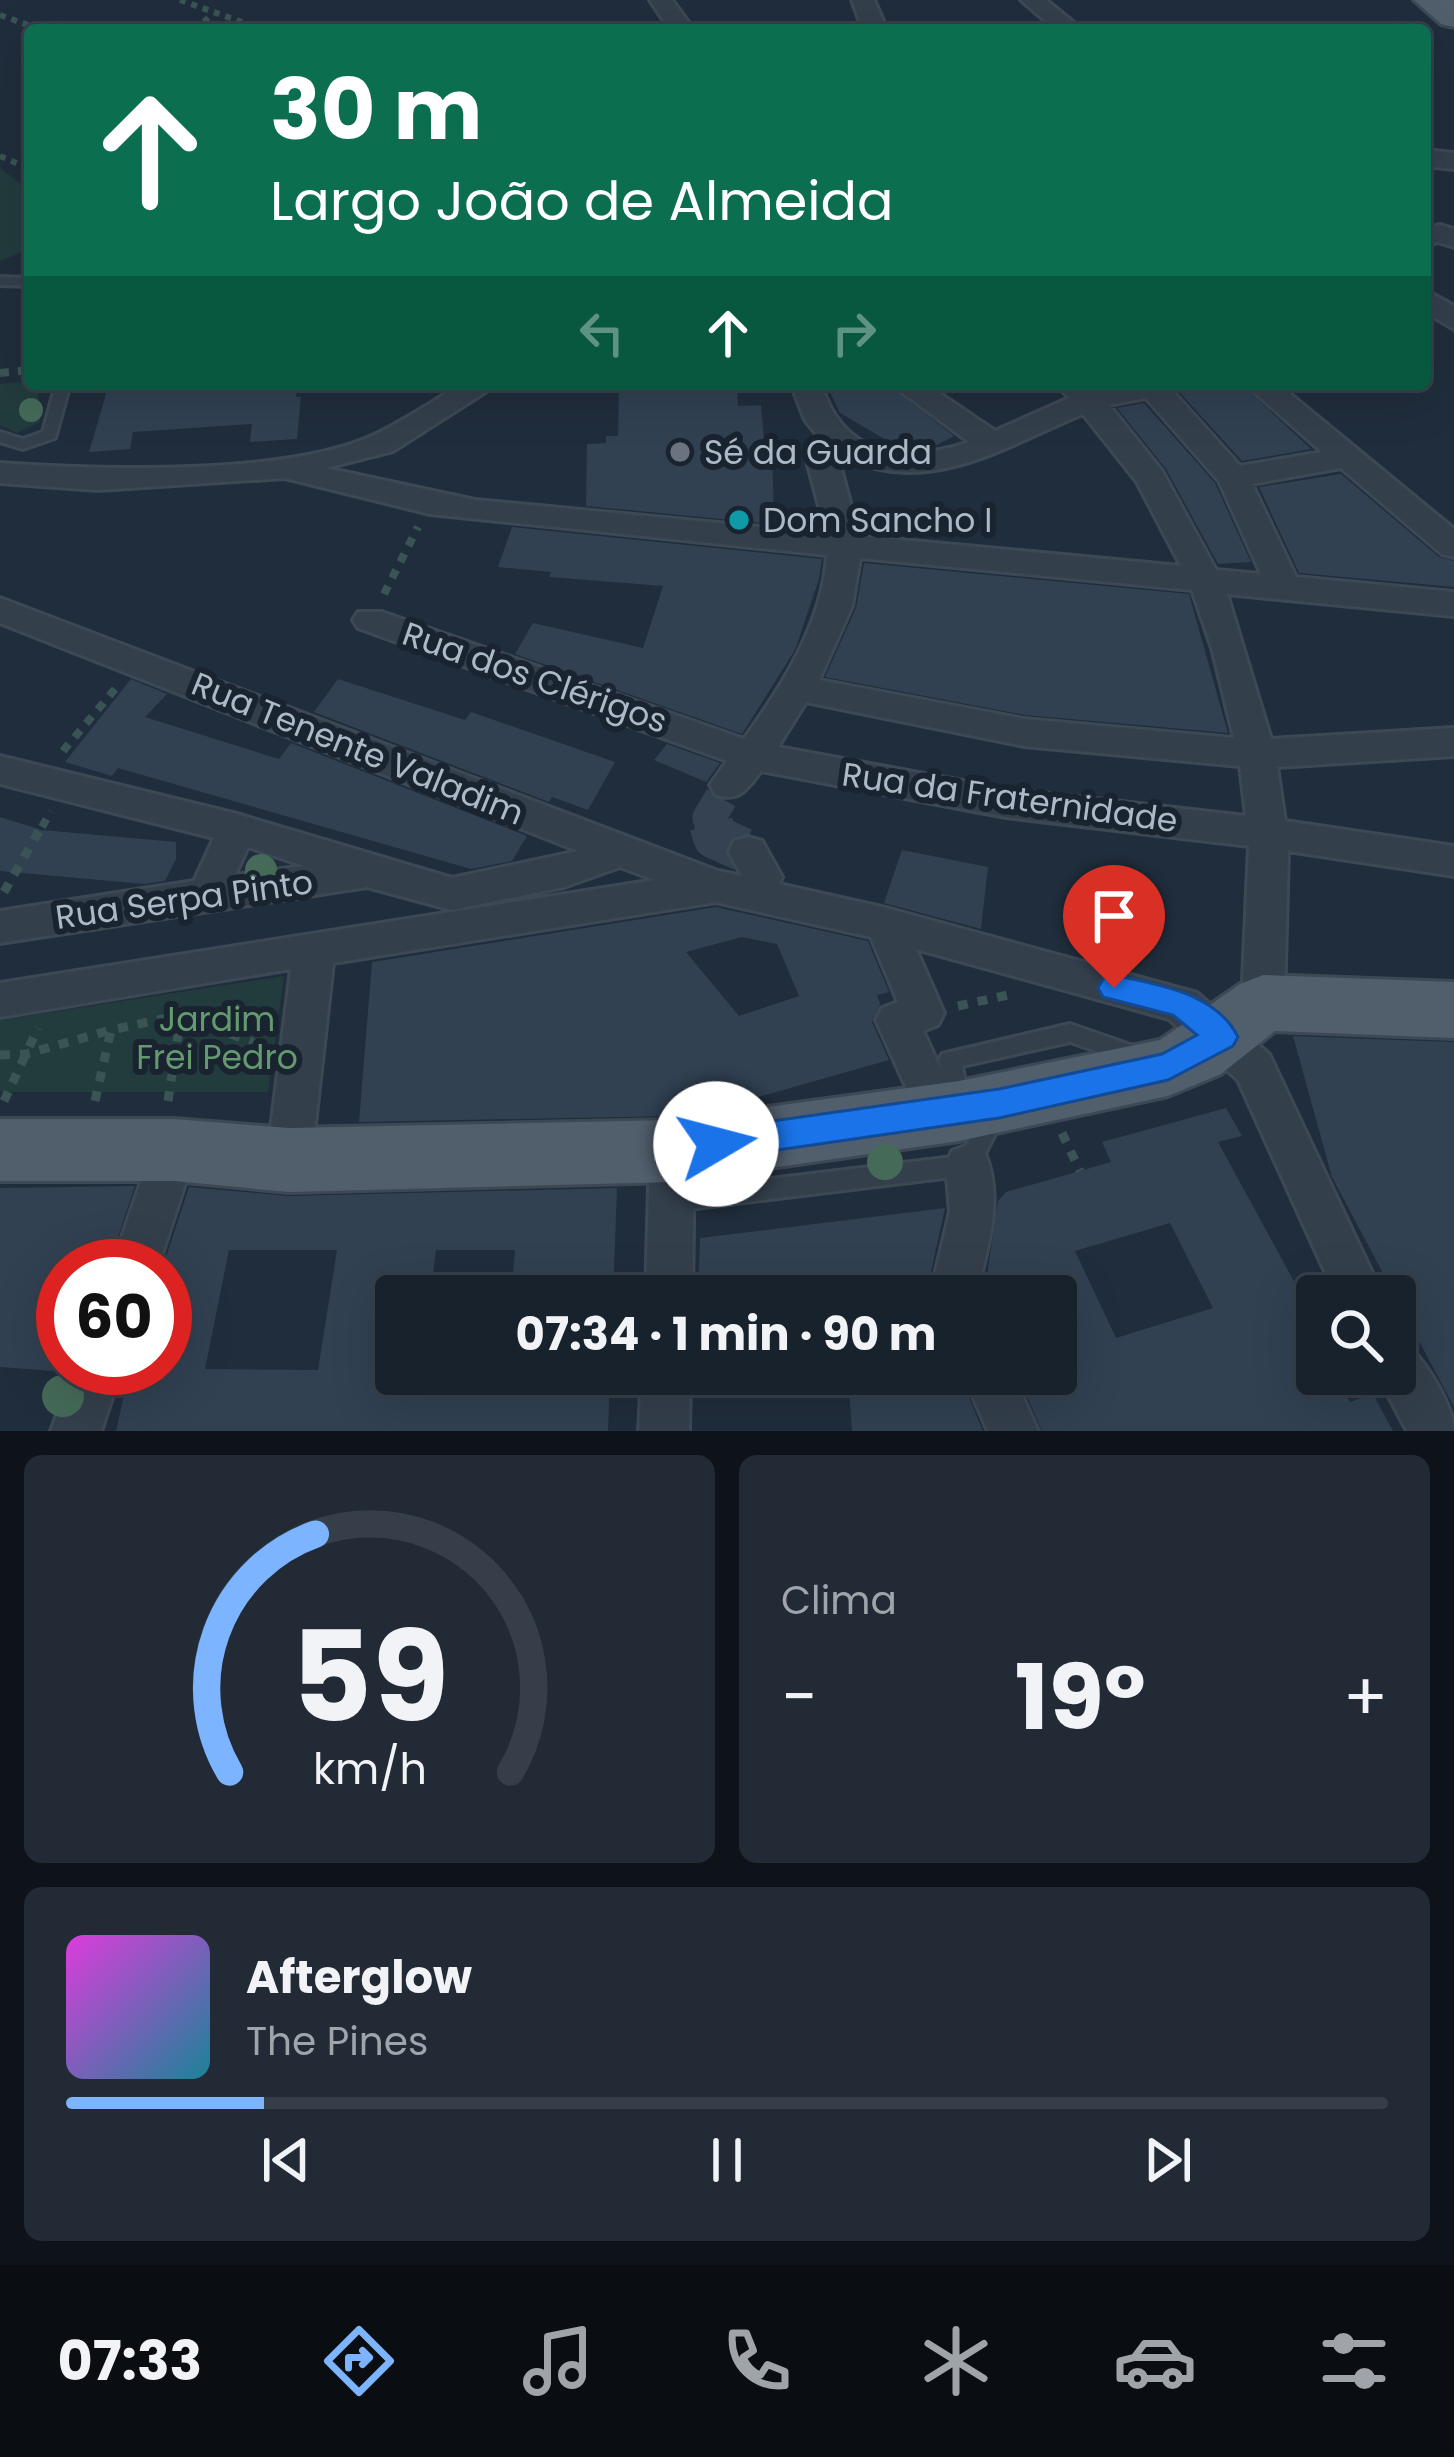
<!DOCTYPE html>
<html lang="pt">
<meta charset="utf-8">
<style>
body{margin:0;font-family:Poppins,sans-serif;background:#212a35;color:#f1f3f6;height:100vh;display:flex;flex-direction:column;font-size:45px;white-space:nowrap}
*{box-sizing:border-box;margin:0}
p{font-size:39px;color:#9fa4aa}
.icon{flex:none;width:66px;height:66px;fill:none;stroke:currentColor;stroke-width:2;stroke-linecap:round;stroke-linejoin:round}
.map{position:relative;height:1431px;overflow:hidden}
.panel{display:flex;flex-direction:column;gap:24px;padding:24px;background:#0d1319;flex:1}
.panel>*{flex:none}
.banner{position:absolute;left:24px;top:24px;width:1407px;height:366px;border-radius:12px;box-shadow:0 12px 48px #0002,0 0 0 3px #363f49;background:#0b6e4f;color:#fff;overflow:hidden}
.controls{position:absolute;left:1296px;top:1275px;display:grid;gap:24px}
.controls a{display:grid;place-items:center;width:120px;height:120px;border-radius:12px;background:#18222d;box-shadow:0 12px 48px #0002,0 0 0 3px #363f49;font-size:60px}
.speed{position:absolute;left:36px;top:1239px;display:flex;gap:24px;font-size:60px;font-weight:700;text-align:center}
.speed>*{display:grid;place-content:center;width:156px;height:156px;border-radius:50%;background:#18222d;box-shadow:0 12px 48px #0002,0 0 0 3px #363f49;line-height:1}
.speed .limit{border:18px solid #d22;background:#fff;color:#111}
.pin{position:absolute;display:grid;place-items:center;width:102px;height:102px;color:#fff;margin:-123px -51px;border-radius:50% 50% 50% 0;rotate:-45deg;box-shadow:0 0 12px #0007}
.pin .icon{rotate:45deg}
.me{position:absolute;width:132px;margin:-66px;rotate:82deg;stroke-linejoin:round;filter:drop-shadow(0 0 9px #0008)}
.turn{display:flex;align-items:center;gap:42px;height:252px;padding:0 48px;font-size:54px}
.turn .icon{width:156px;height:156px;stroke-width:2.5}
.turn b{display:block;font-size:84px;line-height:102px}
.lanes{display:flex;align-items:center;height:114px;padding:0 48px;background:#0003;justify-content:center;gap:60px;direction:ltr}
.lanes .off{opacity:.35}
.big{font-size:90px;font-weight:700;line-height:1.1}
.panel .tile{flex:1;display:flex;flex-direction:column;justify-content:center;gap:18px;min-width:0;padding:0 42px;border-radius:18px;background:#212a35}
.panel .dial{align-items:center;gap:0}
.dial svg{height:312px;overflow:visible;fill:none;stroke:#363f49;stroke-width:7;stroke-linecap:round;text-anchor:middle}
.dial text{fill:#f1f3f6;stroke:none}
.song{display:flex;align-items:center;gap:36px}
.cover{width:144px;height:144px;border-radius:18px;background:linear-gradient(135deg,hsl(300 70% 55%),hsl(190 70% 35%))}
.played{height:12px;border-radius:6px;background:linear-gradient(90deg,#7cb4ff 15%,#363f49 15%)}
.keys{display:flex;justify-content:space-around;direction:ltr}
.heat{display:flex;justify-content:space-between;align-items:center;font-size:66px;direction:ltr}
.panel .tiles{flex:1;display:grid;gap:24px;grid-template-columns:1fr 1fr}
.tile:last-child{grid-column:span 2}
.trip{position:absolute;left:375px;top:1275px;width:702px;height:120px;border-radius:12px;background:#18222d;box-shadow:0 12px 48px #0002,0 0 0 3px #363f49;font-weight:700;line-height:120px;text-align:center}
.menu{display:flex;height:192px;justify-content:space-around;align-items:center;background:#0a0e12;color:#9fa4aa}
.menu .icon{width:84px;height:84px}
.menu .active{color:#7cb4ff}
.menu b{font-size:54px;color:#f1f3f6}
.map>svg:first-child{display:block}
.green{fill:#223b3d}
.building{fill:#314152;fill-rule:evenodd}
.lines{fill:none;stroke-linecap:round;stroke-linejoin:round}
.street-tunnel-far1{stroke:#354251;stroke-width:33;stroke-dasharray:33 16;stroke-linecap:butt}
.street-tunnel{stroke:#354251;stroke-width:44;stroke-dasharray:44 21;stroke-linecap:butt}
.lane-casing{stroke:#3d4855;stroke-width:6}
.street-casing{stroke:#3d4855;stroke-width:6}
.primary-casing{stroke:#3d4855;stroke-width:6}
.path-far2{stroke:#3a5455;stroke-width:6;stroke-dasharray:6 6;stroke-linecap:butt}
.path-far1{stroke:#3a5455;stroke-width:8;stroke-dasharray:9 9;stroke-linecap:butt}
.path{stroke:#3a5455;stroke-width:9;stroke-dasharray:10 10;stroke-linecap:butt}
.lane{fill:#343f4c;fill-rule:evenodd}
.street{fill:#343f4c;fill-rule:evenodd}
.primary{fill:#515e6c;fill-rule:evenodd}
.tree{fill:#456a58}
.route{fill:#1a73e8;stroke:#114b97;stroke-width:3}
.worship-dot{fill:#6b7280;stroke:#192430;stroke-width:4.5}
.culture-dot{fill:#0f9aa8;stroke:#192430;stroke-width:4.5}
.labels{text-anchor:middle;stroke-width:12;stroke-linejoin:round;paint-order:stroke}
.poi-label{font-size:33px;fill:#aeb9c8;stroke:#192430;text-anchor:start}
.street-label{font-size:33px;fill:#aeb9c8;stroke:#192430}
.park-label{font-size:33px;fill:#639b6e;stroke:#192430}
</style>
<div class="map">
<svg width="1454" height="1431" viewBox="0 0 1454 1431">
<rect width="100%" height="100%" fill="#202d3c"/>
<!-- green -->
<g class="green">
<path d="M0 168 30 191V249L0 261Z"/>
<path d="M30 381 38 384 40 422 17 433 0 425V384Z"/>
<path d="M284 976 268 1092H0V1020Z"/>
</g>
<!-- building -->
<g class="building">
<path d="M109 384H297L296 397H301L297 439 250 442 252 424 133 432 130 449 89 452Z"/>
<path d="M619 384H737L738 406 761 405 764 440H772L774 524 586 506 587 444 606 443V436H618Z"/>
<path d="M826 384H887L954 436 937 445 900 448 840 413Z"/>
<path d="M1172 384H1241L1311 449 1242 461Z"/>
<path d="M1144 403 1215 483 1251 562 1218 564 1166 469 1117 408Z"/>
<path d="M1341 474 1439 557 1454 561V587L1299 573 1259 487Z"/>
<path d="M512 527 822 559 819 579 795 650 742 734 515 654 533 623 643 648 663 586 549 577 551 572 498 567Z"/>
<path d="M864 563 1189 594 1228 733 1025 715 825 677 856 608Z"/>
<path d="M131 679 167 694 145 717 279 759 291 743 527 836 512 861 471 869 118 768 112 776 65 762Z"/>
<path d="M338 679 465 720 471 712 615 762 588 810 552 797 549 802 314 712Z"/>
<path d="M667 744 720 763 706 782 654 760Z"/>
<path d="M0 817 42 830 176 842V859L165 881 144 884 0 871Z"/>
<path d="M902 850 988 867 981 929 884 903Z"/>
<path d="M716 907 868 941 889 992 877 995 880 1004 872 1022 889 1060 741 1102 672 1116 359 1122 372 962ZM742 937 777 944 799 996 739 1016 686 952Z"/>
<path d="M1293 1036 1454 1042V1407L1332 1177Z"/>
<path d="M1226 1108 1242 1136 1218 1142 1308 1307 1300 1309 1317 1340V1374H1335L1350 1402 1373 1394 1393 1431H1042L1017 1374H1056V1296H984L998 1201 1006 1192 1111 1162 1102 1142ZM1170 1223 1213 1308 1116 1338 1075 1251Z"/>
<path d="M135 1186 108 1266H63V1351L53 1371 0 1367V1188Z"/>
<path d="M189 1187 289 1196 617 1188 613 1296H511L515 1250H436L430 1296H396V1374H610L608 1431H116L130 1368H165L163 1266ZM229 1250H337L318 1370 205 1369Z"/>
<path d="M945 1208 926 1295 698 1296 700 1238Z"/>
<path d="M848 1374H959L983 1431H852Z"/>
</g>
<g class="lines">
<!-- street-tunnel-far1 -->
<path class="street-tunnel-far1" d="M712 827 709 818 729 785"/>
<!-- street-tunnel -->
<path class="street-tunnel" d="M711 824 715 837 748 852"/>
<defs>
<g id="lane">
<path d="M0 277 30 278V286L0 285Z"/>
<path d="M56 384H70L55 438 23 449 0 442V432L23 439 43 432Z"/>
<path d="M1070 1024 1142 1049 1146 1055 1142 1061 1135 1064 1070 1042 962 1066 969 1104 966 1111 958 1114 950 1111 939 1060 942 1054Z"/>
<path d="M994 1104 1002 1107 1005 1114 976 1172 968 1175 672 1211 664 1208 661 1201 664 1194 672 1191 961 1156 986 1107Z"/>
</g>
<g id="street">
<path d="M650 0H672L694 30H670Z"/>
<path d="M852 0H874L887 30H863Z"/>
<path d="M1021 0H1046L1083 30H1056Z"/>
<path d="M1425 150 1454 153V169L1425 166Z"/>
<path d="M1440 225 1454 229V247L1438 242 1425 245V229Z"/>
<path d="M1425 290 1454 306V329L1425 312Z"/>
<path d="M462 384H498L393 451 326 468 475 500 826 533 806 457 824 444 805 420 791 384H821C843 457 904 464 969 442L891 384H926L995 431 1069 398 1057 384H1089L1094 390 1122 384H1166L1240 466 1322 452 1245 384H1278L1454 529V557L1442 554 1341 468 1252 484 1296 577 1454 592V616L1227 594 1271 739 1454 728V756L1277 767 1285 821 1454 846V876L1288 851 1284 1003 1278 1015 1263 1020 1248 1015 1242 1003 1249 846 1006 817 761 771C747 789 740 802 716 795L710 785 727 761 358 628 353 620 358 612H382L744 739C783 685 823 622 827 555L430 514 285 478 98 490 0 483V463C97 470 287 476 374 435 404 421 433 401 462 384ZM1146 398 1219 481 1261 574 1216 570 1162 471 1109 405ZM1083 414 1137 482 1181 566 859 536 839 461 845 458C931 497 1005 446 1083 414ZM860 558 1192 590 1212 648 1234 738 1024 719 819 680 852 606ZM806 702 1024 746 1240 766 1246 816 1006 789 778 747Z"/>
<path d="M0 598 718 871 742 876 729 852 734 841 748 837 762 841 782 877 779 884 886 908 1197 993 1269 1054 1383 1296H1336L1238 1080 1169 1019 916 949 944 1013 938 1025 923 1031 961 1113 954 1127 939 1132 924 1127 876 1020 882 1008 898 1002 871 937 716 902 333 963 311 1160 305 1174 289 1180 273 1174 267 1160 291 969 0 1017V983L655 880 620 867 564 887 452 910 367 887 0 943V911L194 881 214 838 0 784V756L237 814 452 878 578 851 0 623ZM248 847 304 866 235 875Z"/>
<path d="M174 1130 190 1136 196 1150 158 1266H112L152 1150 158 1136Z"/>
<path d="M672 1131 688 1137 694 1151 692 1296H646L650 1151 656 1137Z"/>
<path d="M968 1145 984 1151C1005 1198 987 1248 976 1296H930L950 1212 946 1165 952 1151Z"/>
<path d="M1395 1337C1418 1346 1454 1405 1454 1431H1407L1377 1374H1395Z"/>
<path d="M74 1368H122L101 1431H51Z"/>
<path d="M642 1374H690L689 1431H639Z"/>
<path d="M963 1374H1012L1038 1431H988Z"/>
</g>
<g id="primary">
<path d="M1414 0H1454V27L1441 24Z"/>
<path d="M1263 975 1454 982V1038L1275 1031 1221 1074 1168 1096 959 1141 672 1182 289 1192 174 1181H0V1119H174L289 1128 672 1120 959 1081 1160 1040 1240 984Z"/>
</g>
</defs>
<!-- lane casing -->
<use href="#lane" class="lane-casing"/>
<!-- street casing -->
<use href="#street" class="street-casing"/>
<!-- primary casing -->
<use href="#primary" class="primary-casing"/>
<!-- path-far2 -->
<g class="path-far2">
<path d="M180 0 264 30"/>
<path d="M0 15 42 30"/>
<path d="M195 30 211 15"/>
<path d="M0 156 30 169"/>
</g>
<!-- path-far1 -->
<g class="path-far1">
<path d="M0 373 30 370"/>
<path d="M384 594 418 527"/>
<path d="M63 751 115 689"/>
<path d="M42 827 51 811"/>
</g>
<!-- path -->
<g class="path">
<path d="M4 892 43 824"/>
<path d="M958 1006 1008 995"/>
<path d="M0 1055 26 1054 111 1030"/>
<path d="M4 1101 38 1028"/>
<path d="M95 1101 111 1030 181 1015 174 1009"/>
<path d="M168 1101 181 1015 265 1047"/>
<path d="M1062 1133 1080 1171"/>
</g>
<!-- lane -->
<use href="#lane" class="lane"/>
<!-- street -->
<use href="#street" class="street"/>
<!-- primary -->
<use href="#primary" class="primary"/>
</g>
<!-- trees -->
<g class="tree">
<circle cx="31" cy="410" r="12"/>
<circle cx="261" cy="870" r="16"/>
<circle cx="885" cy="1162" r="18"/>
<circle cx="63" cy="1396" r="21"/>
</g>
<!-- route -->
<path class="route" d="M1114 975C1157 985 1216 992 1238 1037L1233 1046 1168 1080 999 1118 716 1159 704 1155 699 1144 704 1134 716 1129 999 1089 1162 1054 1197 1035 1173 1015 1103 997 1098 988 1103 979Z"/>
<!-- markers -->
<circle class="worship-dot" cx="680" cy="452" r="12"/>
<circle class="culture-dot" cx="739" cy="520" r="12"/>
<g class="labels">
<!-- poi labels -->
<g class="poi-label">
<text x="704" y="464">Sé da Guarda</text>
<text x="763" y="532">Dom Sancho I</text>
</g>
<!-- street labels -->
<g class="street-label">
<text transform="translate(535 677) rotate(19)" y="12">Rua dos Clérigos</text>
<text transform="translate(358 748) rotate(22)" y="12">Rua Tenente Valadim</text>
<text transform="translate(1010 797) rotate(8)" y="12">Rua da Fraternidade</text>
<text transform="translate(184 899) rotate(-8)" y="12">Rua Serpa Pinto</text>
</g>
<!-- park labels -->
<g class="park-label">
<text x="217" y="1031">Jardim<tspan x="217" dy="38">Frei Pedro</tspan></text>
</g>
</g>
</svg>
<div class="controls">
<a><svg class="icon" aria-label="search" viewBox="0 0 24 24"><circle cx="10" cy="10" r="6"/><path d="M15 15l6 6"/></svg></a>
</div>
<div class="speed"><div class="limit">60</div></div>
<div class="pin" style="left:1114px;top:988px;background:#d93025"><svg class="icon" aria-label="arrive" viewBox="0 0 24 24"><path d="M6 21V4h12l-3 4 3 4H6"/></svg></div>
<svg class="me" style="left:716px;top:1144px" viewBox="-20 -20 40 40"><circle r="19" fill="#fff"/><path d="M0-13L10 11 0 6-10 11z" fill="#1a73e8"/></svg>
<div class="trip">07:34 · 1 min · 90 m</div>
<div class="banner">
<div class="turn"><svg class="icon" aria-label="ahead" viewBox="0 0 24 24"><path d="M12 20V5M6 11l6-6 6 6"/></svg><div><b>30 m</b>Largo João de Almeida</div></div>
<div class="lanes"><svg class="icon off" aria-label="left" viewBox="0 0 24 24"><path d="M17 20v-9H6M10 6l-5 5 5 5"/></svg><svg class="icon" aria-label="ahead" viewBox="0 0 24 24"><path d="M12 20V5M6 11l6-6 6 6"/></svg><svg class="icon off" aria-label="right" viewBox="0 0 24 24"><path d="M7 20v-9h11M14 6l5 5-5 5"/></svg></div>
</div>
</div>
<section class="panel">
<div class="tiles">
<div class="tile dial"><svg viewBox="0 0 100 80">
<path d="M14 69A42 42 0 1 1 86 69"/>
<path d="M14 69A42 42 0 0 1 36 8" stroke="#7cb4ff"/>
<text x="50" y="56" font-size="32" font-weight="700">59</text>
<text x="50" y="72" font-size="11">km/h</text>
</svg></div>
<div class="tile"><p>Clima</p>
<div class="heat"><a>−</a><b class="big">19°</b><a>+</a></div>
</div>
<div class="tile">
<div class="song"><i class="cover"></i><div><b>Afterglow</b><p>The Pines</p></div></div>
<div class="played"></div>
<div class="keys"><svg class="icon" aria-label="previous" viewBox="0 0 24 24"><path d="M18 5L8 12l10 7zM5 5v14"/></svg><svg class="icon" aria-label="pause" viewBox="0 0 24 24"><path d="M8 5v14M16 5v14"/></svg><svg class="icon" aria-label="next" viewBox="0 0 24 24"><path d="M6 5l10 7-10 7zM19 5v14"/></svg></div>
</div>
</div>
</section>
<nav class="menu">
<b>07:33</b>
<svg class="icon active" aria-label="directions" viewBox="0 0 24 24"><path d="M12 3l9 9-9 9-9-9zM9 14v-3h6M13 9l2 2-2 2"/></svg>
<svg class="icon" aria-label="music" viewBox="0 0 24 24"><path d="M9 18V5l10-2v13"/><circle cx="6" cy="18" r="3"/><circle cx="16" cy="16" r="3"/></svg>
<svg class="icon" aria-label="phone" viewBox="0 0 24 24"><path d="M5 4h4l2 5-3 2q2 4 5 5l2-3 5 2v4C11 20 4 13 5 4z"/></svg>
<svg class="icon" aria-label="climate" viewBox="0 0 24 24"><path d="M12 3v18M4 7l16 10M4 17L20 7"/></svg>
<svg class="icon" aria-label="car" viewBox="0 0 24 24"><path d="M5 17H2v-5l4-1 3-4h7l3 4 3 1v5h-3M9 17h6M6 11h13"/><circle cx="7" cy="17" r="2"/><circle cx="17" cy="17" r="2"/></svg>
<svg class="icon" aria-label="filters" viewBox="0 0 24 24"><path d="M4 7h16M4 17h16"/><circle cx="9" cy="7" r="2"/><circle cx="15" cy="17" r="2"/></svg>
</nav>
